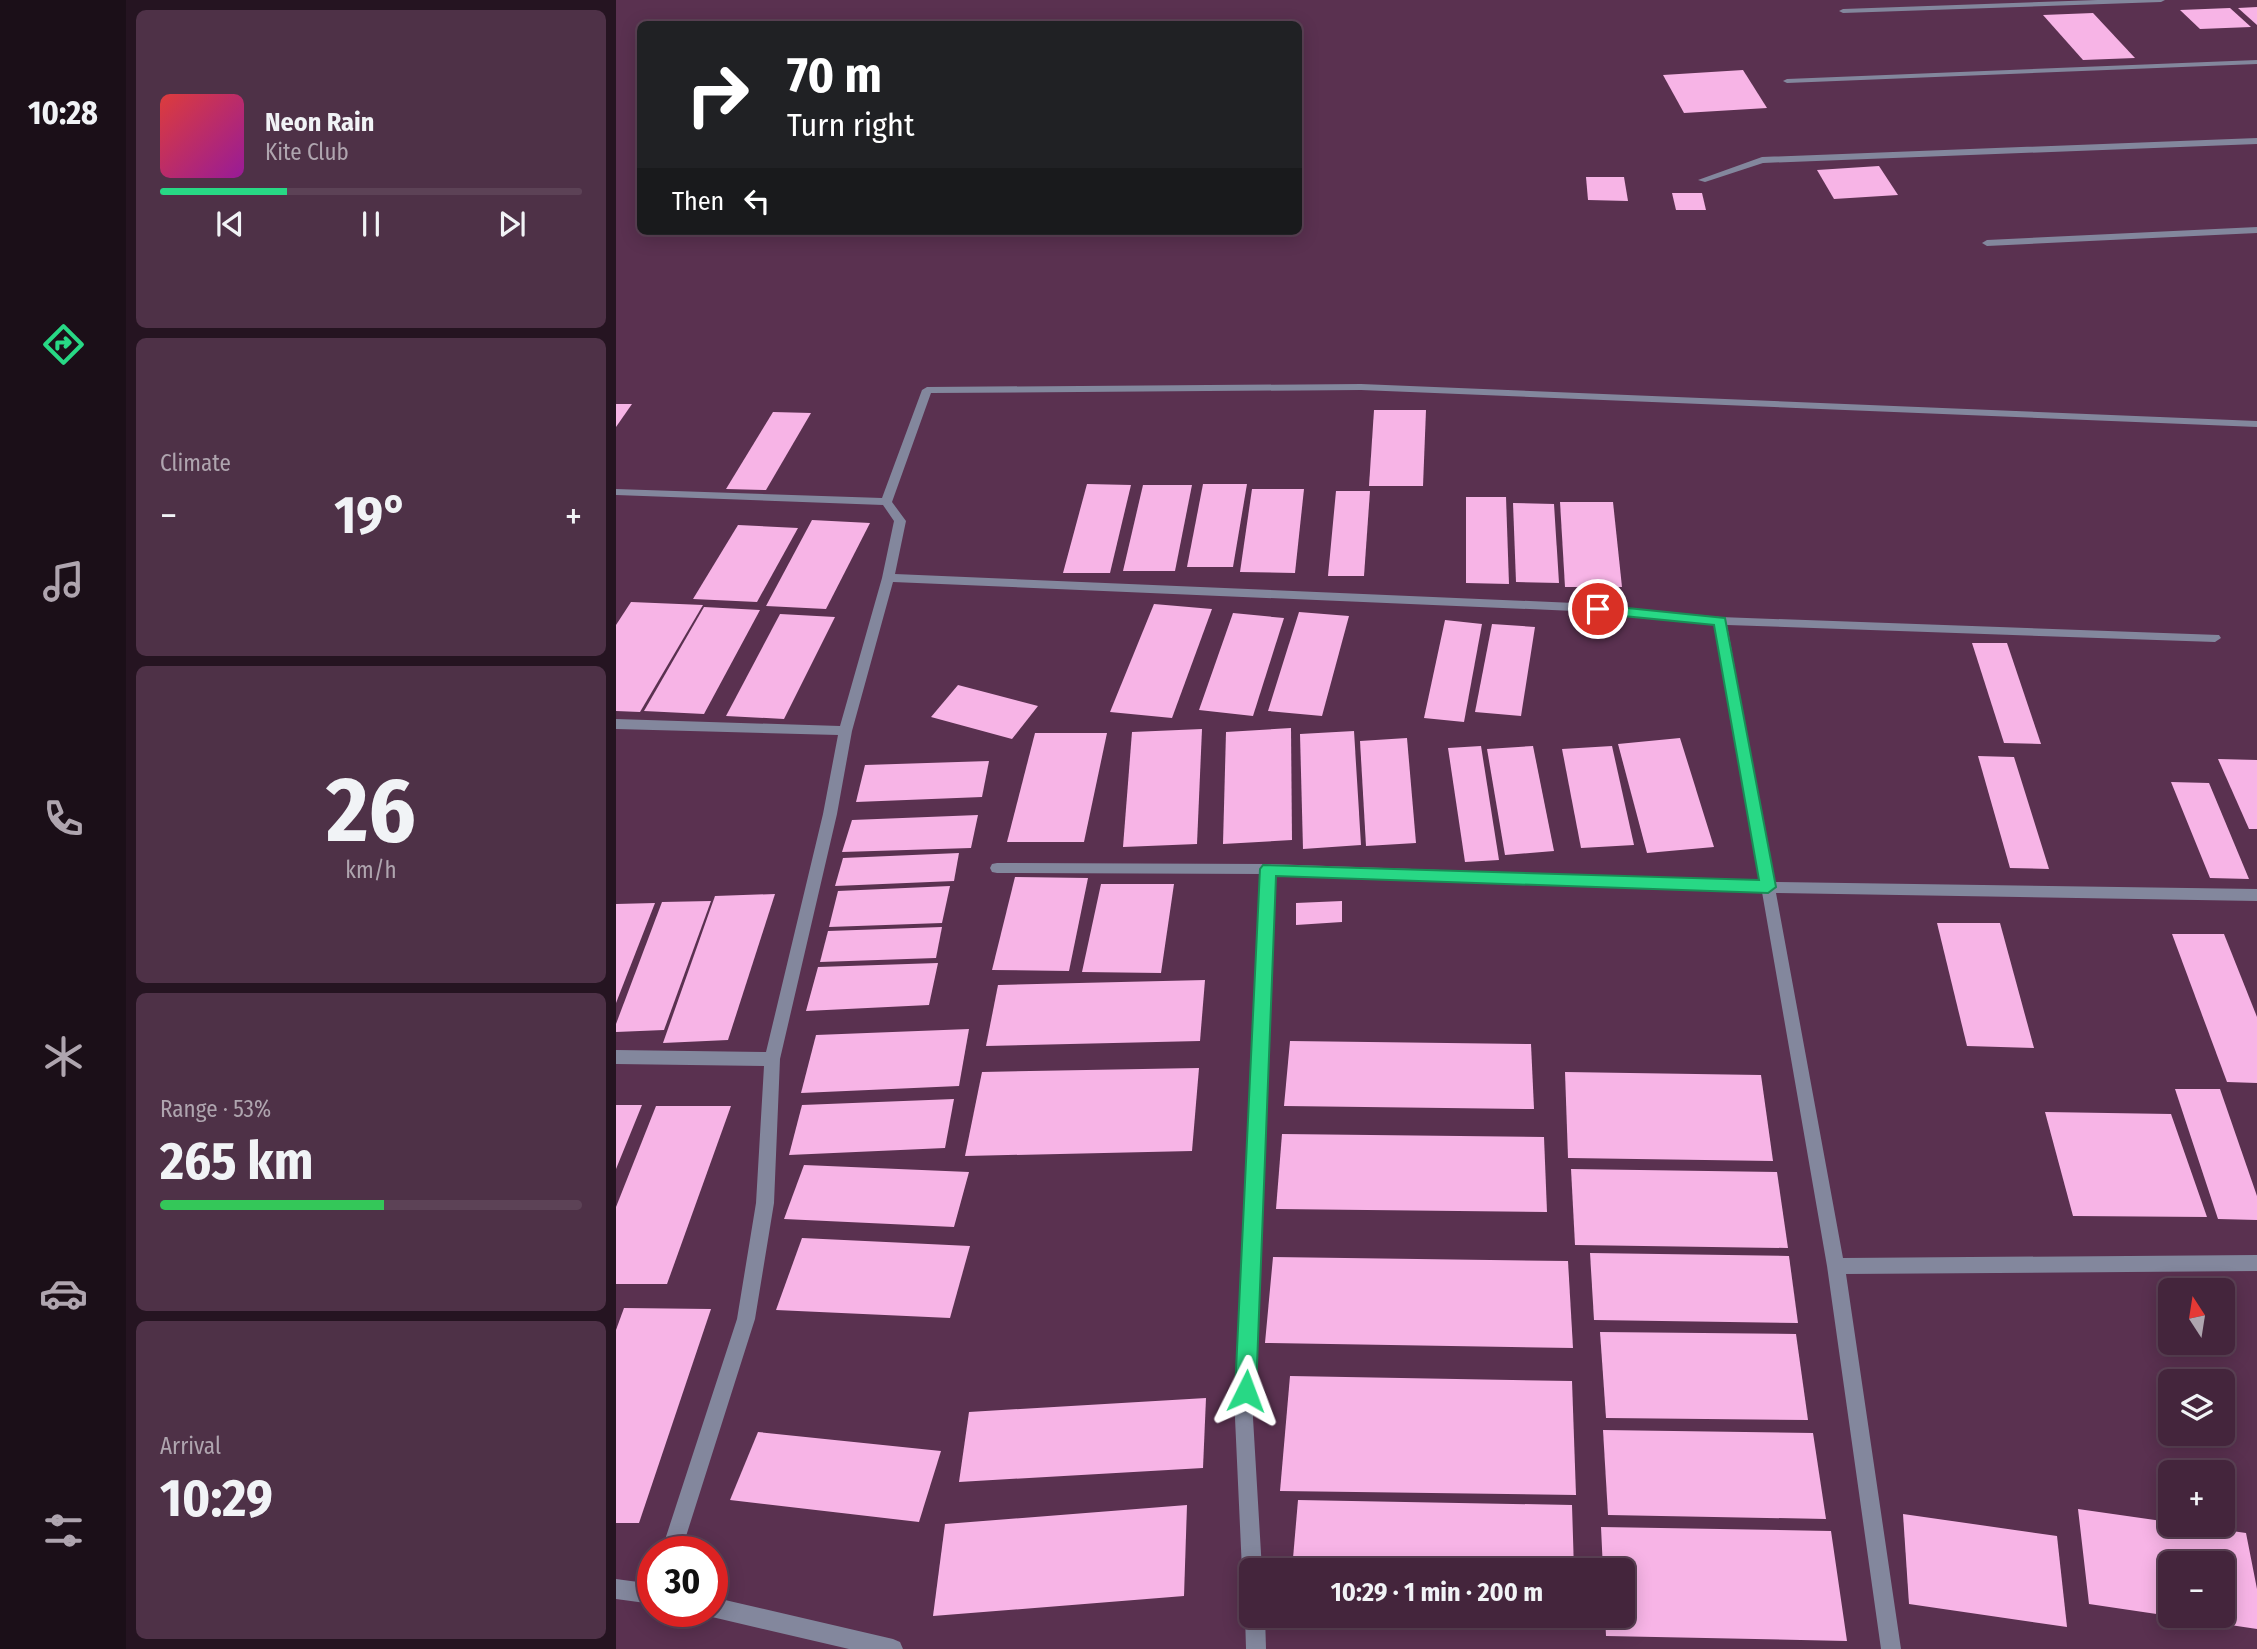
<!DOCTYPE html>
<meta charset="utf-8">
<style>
body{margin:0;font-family:"Fira Sans Condensed",sans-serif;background:#4e3147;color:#f1f3f6;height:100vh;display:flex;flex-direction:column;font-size:26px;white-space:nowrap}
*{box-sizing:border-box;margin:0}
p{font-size:23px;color:#afa5af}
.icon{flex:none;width:38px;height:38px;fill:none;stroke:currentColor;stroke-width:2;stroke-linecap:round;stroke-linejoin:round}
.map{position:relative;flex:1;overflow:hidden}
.sheet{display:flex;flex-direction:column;gap:10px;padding:10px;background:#251421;width:490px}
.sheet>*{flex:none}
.banner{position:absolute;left:21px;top:21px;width:665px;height:214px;border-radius:10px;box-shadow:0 4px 18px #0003,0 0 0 2px #5c4256;background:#202124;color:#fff;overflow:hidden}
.needle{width:46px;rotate:348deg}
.fabs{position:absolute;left:1542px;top:1278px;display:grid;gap:14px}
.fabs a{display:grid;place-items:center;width:77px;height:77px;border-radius:10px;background:#44253c;box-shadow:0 4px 18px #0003,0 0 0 2px #5c4256;font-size:35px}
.speed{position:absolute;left:21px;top:1536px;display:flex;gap:14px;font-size:35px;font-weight:700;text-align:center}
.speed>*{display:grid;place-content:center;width:91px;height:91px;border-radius:50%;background:#44253c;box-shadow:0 4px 18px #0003,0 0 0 2px #5c4256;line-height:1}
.speed .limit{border:10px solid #d22;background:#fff;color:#111}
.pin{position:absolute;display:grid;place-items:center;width:60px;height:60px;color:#fff;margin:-30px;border:4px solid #fff;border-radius:50%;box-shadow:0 2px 7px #0007}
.me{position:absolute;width:77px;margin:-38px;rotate:3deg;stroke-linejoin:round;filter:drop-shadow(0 0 5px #0008)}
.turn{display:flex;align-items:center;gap:24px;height:147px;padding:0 35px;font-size:32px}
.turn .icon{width:91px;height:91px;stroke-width:2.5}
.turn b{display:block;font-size:49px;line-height:60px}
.then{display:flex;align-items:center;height:66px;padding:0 35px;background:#0003;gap:14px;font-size:26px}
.big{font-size:52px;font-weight:700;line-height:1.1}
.sheet .widget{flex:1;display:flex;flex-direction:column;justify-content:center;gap:10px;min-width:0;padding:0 24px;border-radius:10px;background:#4e3147}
.sheet .dial{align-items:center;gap:0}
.dial b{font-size:91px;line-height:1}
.song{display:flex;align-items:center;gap:21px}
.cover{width:84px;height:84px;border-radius:10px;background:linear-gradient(135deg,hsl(0 70% 55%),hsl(300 70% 35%))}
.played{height:7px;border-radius:4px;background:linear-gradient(90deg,#28d885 30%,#5c4256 30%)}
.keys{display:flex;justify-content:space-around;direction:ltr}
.heat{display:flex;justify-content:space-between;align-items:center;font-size:38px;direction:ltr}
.charge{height:10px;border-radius:5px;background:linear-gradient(90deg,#34c759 53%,#5c4256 0)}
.trip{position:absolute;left:623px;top:1558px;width:396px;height:70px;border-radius:10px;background:#44253c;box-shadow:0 4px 18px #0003,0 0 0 2px #5c4256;font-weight:700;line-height:70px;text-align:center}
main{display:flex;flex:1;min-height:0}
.menu{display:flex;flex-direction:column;width:126px;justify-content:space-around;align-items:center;background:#1b0f18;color:#afa5af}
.menu .icon{width:49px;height:49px}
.menu .selected{color:#28d885}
.menu b{font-size:32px;color:#f1f3f6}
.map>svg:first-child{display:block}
.building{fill:#f7b4e6}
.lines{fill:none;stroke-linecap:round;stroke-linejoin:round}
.minor{fill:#83879d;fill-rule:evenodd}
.route{fill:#28d885;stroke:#1a8c56;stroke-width:2}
</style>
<main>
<nav class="menu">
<b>10:28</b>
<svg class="icon selected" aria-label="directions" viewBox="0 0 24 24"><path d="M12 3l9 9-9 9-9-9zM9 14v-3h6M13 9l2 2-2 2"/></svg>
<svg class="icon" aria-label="music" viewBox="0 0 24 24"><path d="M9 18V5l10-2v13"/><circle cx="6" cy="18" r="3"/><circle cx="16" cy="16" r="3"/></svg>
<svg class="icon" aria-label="phone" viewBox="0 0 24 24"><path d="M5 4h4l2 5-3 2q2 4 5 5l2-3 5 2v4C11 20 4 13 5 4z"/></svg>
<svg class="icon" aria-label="climate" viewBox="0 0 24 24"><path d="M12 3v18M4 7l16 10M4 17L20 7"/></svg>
<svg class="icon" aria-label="car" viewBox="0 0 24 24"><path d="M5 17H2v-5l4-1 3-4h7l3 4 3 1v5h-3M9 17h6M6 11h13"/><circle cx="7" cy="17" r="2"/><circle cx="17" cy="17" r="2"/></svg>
<svg class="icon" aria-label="filters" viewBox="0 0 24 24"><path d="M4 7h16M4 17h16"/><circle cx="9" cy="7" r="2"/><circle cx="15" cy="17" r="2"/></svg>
</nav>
<section class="sheet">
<div class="widget">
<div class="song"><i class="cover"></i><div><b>Neon Rain</b><p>Kite Club</p></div></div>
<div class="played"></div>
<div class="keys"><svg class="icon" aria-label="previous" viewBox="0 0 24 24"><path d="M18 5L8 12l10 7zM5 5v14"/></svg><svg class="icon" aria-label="pause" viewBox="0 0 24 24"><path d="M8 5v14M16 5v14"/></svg><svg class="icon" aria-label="next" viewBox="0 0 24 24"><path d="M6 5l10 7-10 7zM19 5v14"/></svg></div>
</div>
<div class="widget"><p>Climate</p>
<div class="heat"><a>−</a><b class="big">19°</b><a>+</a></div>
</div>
<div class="widget dial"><b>26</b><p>km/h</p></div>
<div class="widget"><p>Range · 53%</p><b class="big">265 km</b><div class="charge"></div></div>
<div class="widget"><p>Arrival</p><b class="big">10:29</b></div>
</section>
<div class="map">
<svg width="1641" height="1649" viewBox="0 0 1641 1649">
<rect width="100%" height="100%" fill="#5a3150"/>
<!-- building -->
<g class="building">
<path d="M1641 7V25L1622 8Z"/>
<path d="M1614 8 1635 27 1584 29 1564 10Z"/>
<path d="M1477 13 1519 58 1467 60 1427 15Z"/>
<path d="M1127 70 1151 108 1068 113 1047 75Z"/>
<path d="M1263 166 1282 195 1218 199 1201 170Z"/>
<path d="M970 177H1008L1012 201 972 200Z"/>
<path d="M1056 193H1086L1090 210H1060Z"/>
<path d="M0 404H16L0 427Z"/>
<path d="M758 410H810L807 486H753Z"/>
<path d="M157 412 195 413 150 490 110 489Z"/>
<path d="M471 484 515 485 494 573H447Z"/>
<path d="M587 484H631L617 567H571Z"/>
<path d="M527 485H576L559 571H507Z"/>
<path d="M636 489H688L679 573 624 572Z"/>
<path d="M720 491H754L748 576H712Z"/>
<path d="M850 497H890L893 584 850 583Z"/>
<path d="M944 502H997L1006 587H949Z"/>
<path d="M897 503 938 504 943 583 900 582Z"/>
<path d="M196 520 254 523 210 609 150 606Z"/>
<path d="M122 525 182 528 141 602 77 599Z"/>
<path d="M15 602 87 605 24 712 0 711V625Z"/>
<path d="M538 604 596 609 556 718 494 712Z"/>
<path d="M88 607 144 610 88 714 28 711Z"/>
<path d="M683 612 733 616 706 716 652 711Z"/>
<path d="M617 613 668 618 637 716 583 710Z"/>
<path d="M164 614 219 617 168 719 110 716Z"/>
<path d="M829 620 866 624 848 722 808 718Z"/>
<path d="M876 624 919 627 905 716 859 712Z"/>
<path d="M1356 643H1391L1425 744 1388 743Z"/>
<path d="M342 685 422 706 396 739 315 717Z"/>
<path d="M675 728 676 840 607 844 610 732Z"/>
<path d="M586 729 581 844 507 847 516 732Z"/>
<path d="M738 731 745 845 687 849 684 734Z"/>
<path d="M419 733H491L468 842H391Z"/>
<path d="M791 738 800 843 750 846 744 741Z"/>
<path d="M1064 738 1098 847 1031 853 1002 744Z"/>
<path d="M865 746 883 860 849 862 832 748Z"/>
<path d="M917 746 938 851 889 855 871 749Z"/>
<path d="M996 746 1018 845 965 848 946 749Z"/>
<path d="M1362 756 1398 757 1433 869 1394 868Z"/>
<path d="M1602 759 1641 760V829H1633Z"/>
<path d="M373 761 366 797 240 802 249 765Z"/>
<path d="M1555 782 1593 783 1633 879 1594 878Z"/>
<path d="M362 815 355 848 226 852 236 820Z"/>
<path d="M343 853 338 881 219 886 227 858Z"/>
<path d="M399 877 472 878 453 971 376 970Z"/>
<path d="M485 884H558L545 973 466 972Z"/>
<path d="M334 886 326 923 213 927 222 891Z"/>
<path d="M159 894 112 1040 47 1043 99 896Z"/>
<path d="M95 901 48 1030 0 1032V1024L46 902Z"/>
<path d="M726 901V922L680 925V903Z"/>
<path d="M39 903 0 1003V904Z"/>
<path d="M1321 923H1384L1418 1048 1351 1046Z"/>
<path d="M326 927 320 958 204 962 212 931Z"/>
<path d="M1556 934H1608L1641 1017V1083L1611 1082Z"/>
<path d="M322 963 313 1005 190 1011 202 967Z"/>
<path d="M589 980 584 1041 370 1046 382 985Z"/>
<path d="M353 1029 343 1086 185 1093 200 1035Z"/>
<path d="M674 1041 915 1044 918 1109 668 1106Z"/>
<path d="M583 1068 576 1151 349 1156 366 1072Z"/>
<path d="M949 1072 1145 1075 1157 1161 952 1158Z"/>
<path d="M1559 1089H1604L1641 1196V1220L1602 1219Z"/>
<path d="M338 1099 329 1148 173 1155 186 1105Z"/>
<path d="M0 1105H26L0 1169Z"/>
<path d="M40 1106H115L51 1284H0V1207Z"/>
<path d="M1429 1112 1555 1114 1591 1217 1457 1216Z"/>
<path d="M666 1134 928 1137 931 1212 660 1209Z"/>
<path d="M188 1165 353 1172 338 1227 168 1219Z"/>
<path d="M955 1169 1161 1172 1172 1248 959 1245Z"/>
<path d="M186 1238 354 1246 334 1318 160 1310Z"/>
<path d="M974 1253 1173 1256 1182 1323 978 1320Z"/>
<path d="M657 1257 952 1261 957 1348 649 1343Z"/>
<path d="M8 1308 95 1309 23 1523H0V1330Z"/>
<path d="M984 1332 1180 1334 1192 1420 990 1418Z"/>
<path d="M674 1376 956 1381 960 1495 664 1491Z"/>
<path d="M590 1398 587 1468 343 1482 353 1412Z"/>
<path d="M987 1430 1197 1433 1210 1519 992 1515Z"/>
<path d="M142 1432 325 1451 303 1522 114 1500Z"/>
<path d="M682 1500 956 1505 958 1570H676Z"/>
<path d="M571 1505 568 1596 317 1616 329 1524Z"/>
<path d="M1462 1509 1630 1533 1641 1589V1629L1561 1617 1606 1615V1563H1554V1616L1473 1604Z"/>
<path d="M1287 1514 1441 1536 1451 1627 1293 1604Z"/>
<path d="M985 1527 1215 1531 1231 1641 990 1636 989 1615H1006V1570H987Z"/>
<path d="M673 1615H960V1624L673 1618Z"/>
</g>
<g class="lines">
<!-- minor -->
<g class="minor">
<path d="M1481 0H1549L1545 2 1227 13 1223 11 1227 9Z"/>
<path d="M1641 60V64L1171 83 1167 81 1171 79Z"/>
<path d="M1641 138V144L1147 163 1089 182 1082 180 1146 157Z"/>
<path d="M1641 227V233L1371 246 1366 243 1371 240Z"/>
<path d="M745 384 1641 421V427L745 390 315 393 276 502 290 521 279 574 958 603 1104 617 1603 635 1605 638 1599 642 1111 625 1158 882 1641 889V901L1160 893 1227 1258 1641 1255V1271L1230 1274 1285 1649H1265L1211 1266 1146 892 660 875 637 1418 646 1570H635V1580L629 1577 626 1570 619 1418 646 874 381 873 376 872 374 868 376 864 381 863 653 864 1144 881 1098 625 958 611 277 582 236 731 221 814 164 1059 158 1203 139 1319 65 1552H45L121 1319 140 1203 148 1066 0 1064V1050L150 1052 207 814 222 735 0 729V719L224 726 266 578 278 521 267 505 0 495V489L266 498 306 390 311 387Z"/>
<path d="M0 1579 37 1584V1604L0 1599Z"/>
<path d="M96 1597 277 1639 284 1642 287 1649H233L96 1617 88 1612H96Z"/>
<path d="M635 1606V1615H649L650 1649H630L629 1615 632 1608Z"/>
</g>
</g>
<!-- route -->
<path class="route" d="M982 605 1109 618 1160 887 1152 893 660 876 640 1391 637 1398 630 1401 622 1398 619 1391 644 869 647 865 1143 880 1098 625 977 613V606Z"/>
</svg>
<div class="fabs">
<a><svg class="needle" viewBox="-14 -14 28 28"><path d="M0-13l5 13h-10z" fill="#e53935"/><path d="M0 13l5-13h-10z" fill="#afa5af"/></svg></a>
<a><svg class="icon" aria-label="layers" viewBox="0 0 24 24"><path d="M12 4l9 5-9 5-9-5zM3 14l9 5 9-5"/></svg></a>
<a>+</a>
<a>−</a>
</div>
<div class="speed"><div class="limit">30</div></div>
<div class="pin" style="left:982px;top:609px;background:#d93025"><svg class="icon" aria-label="arrive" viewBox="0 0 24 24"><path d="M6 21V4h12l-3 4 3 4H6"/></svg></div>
<svg class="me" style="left:630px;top:1391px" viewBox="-20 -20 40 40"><path d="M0-17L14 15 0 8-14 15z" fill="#28d885" stroke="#fff" stroke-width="4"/></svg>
<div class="trip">10:29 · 1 min · 200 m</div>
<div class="banner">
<div class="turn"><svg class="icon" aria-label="right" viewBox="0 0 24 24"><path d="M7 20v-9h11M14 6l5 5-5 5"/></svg><div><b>70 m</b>Turn right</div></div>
<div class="then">Then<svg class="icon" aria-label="left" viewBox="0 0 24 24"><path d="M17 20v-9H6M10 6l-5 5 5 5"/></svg></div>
</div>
</div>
</main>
